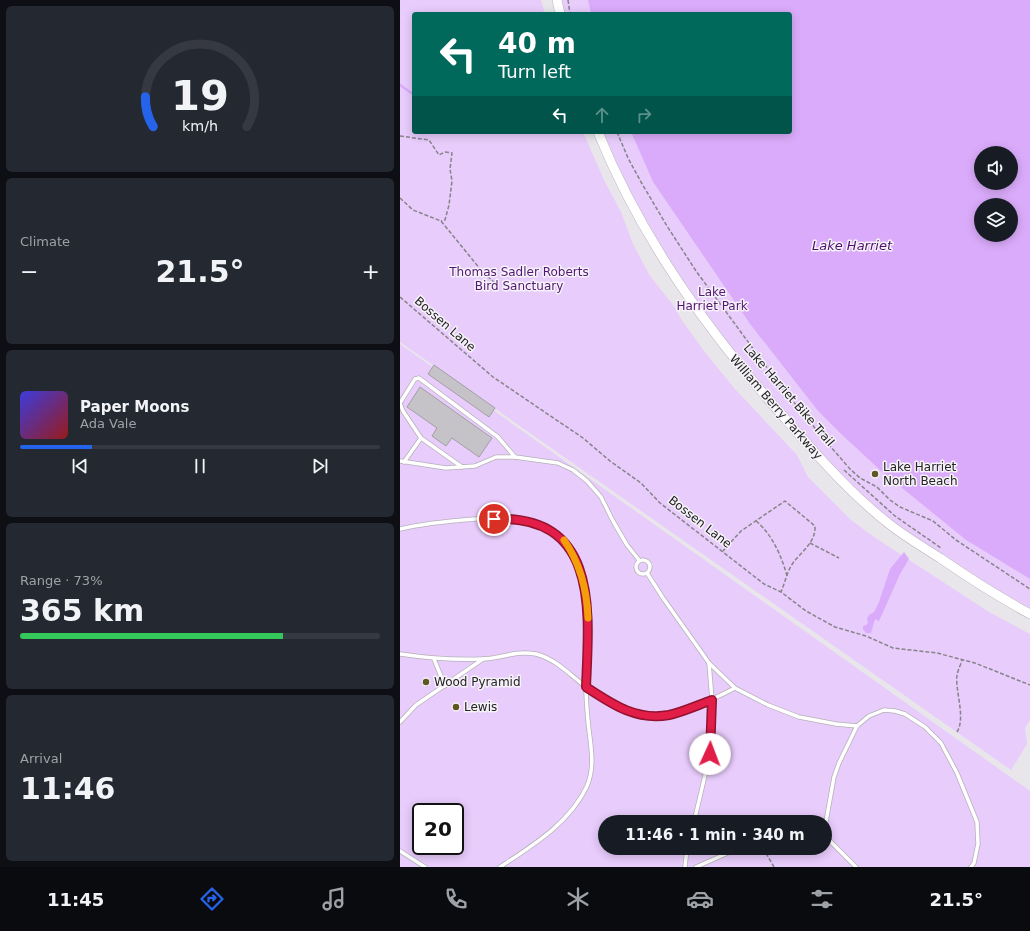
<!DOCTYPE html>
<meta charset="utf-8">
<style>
body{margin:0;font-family:"DejaVu Sans",sans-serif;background:#242831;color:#f1f3f6;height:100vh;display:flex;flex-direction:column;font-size:15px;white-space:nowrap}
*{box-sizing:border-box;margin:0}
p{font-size:13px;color:#9ea1a6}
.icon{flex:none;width:22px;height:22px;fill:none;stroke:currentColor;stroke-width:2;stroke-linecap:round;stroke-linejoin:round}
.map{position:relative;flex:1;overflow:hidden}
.panel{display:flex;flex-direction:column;gap:6px;padding:6px;background:#0d0f14;width:400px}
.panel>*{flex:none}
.top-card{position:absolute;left:12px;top:12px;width:380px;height:122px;border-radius:4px;box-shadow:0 2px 10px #0003;background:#00695c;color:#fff;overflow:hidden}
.fabs{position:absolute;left:574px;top:146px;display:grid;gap:8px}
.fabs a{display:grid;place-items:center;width:44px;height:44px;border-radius:50%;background:#171b24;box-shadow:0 2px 10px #0003;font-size:20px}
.speed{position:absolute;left:12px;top:803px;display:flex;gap:8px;font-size:20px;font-weight:700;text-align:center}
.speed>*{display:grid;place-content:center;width:52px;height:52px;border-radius:50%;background:#171b24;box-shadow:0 2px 10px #0003;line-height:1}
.speed .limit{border:2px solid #111;border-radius:6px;background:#fff;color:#111}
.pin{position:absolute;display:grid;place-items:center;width:34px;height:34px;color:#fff;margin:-17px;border:2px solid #fff;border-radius:50%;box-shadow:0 1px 4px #0007}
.me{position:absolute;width:44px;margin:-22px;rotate:2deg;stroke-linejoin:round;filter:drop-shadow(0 0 3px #0008)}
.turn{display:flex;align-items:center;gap:14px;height:84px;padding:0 20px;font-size:18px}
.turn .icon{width:52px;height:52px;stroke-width:2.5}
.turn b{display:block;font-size:28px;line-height:34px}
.lanes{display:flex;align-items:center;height:38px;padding:0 20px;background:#0003;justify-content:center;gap:20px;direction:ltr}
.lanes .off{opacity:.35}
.big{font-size:30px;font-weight:800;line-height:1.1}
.panel .card{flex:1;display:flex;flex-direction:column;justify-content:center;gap:6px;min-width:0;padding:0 14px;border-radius:6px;background:#242831}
.panel .dial{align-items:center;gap:0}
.dial svg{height:104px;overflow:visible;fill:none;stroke:#363941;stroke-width:7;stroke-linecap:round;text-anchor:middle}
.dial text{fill:#f1f3f6;stroke:none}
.song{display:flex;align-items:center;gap:12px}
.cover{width:48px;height:48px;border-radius:6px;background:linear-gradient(135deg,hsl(240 70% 55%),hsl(0 70% 35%))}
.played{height:4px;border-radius:2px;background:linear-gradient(90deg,#2563eb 20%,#363941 20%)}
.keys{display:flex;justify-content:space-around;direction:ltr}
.heat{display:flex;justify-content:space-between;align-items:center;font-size:22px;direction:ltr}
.charge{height:6px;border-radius:3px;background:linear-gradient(90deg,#34c759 73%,#363941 0)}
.trip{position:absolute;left:198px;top:815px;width:234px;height:40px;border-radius:20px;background:#171b24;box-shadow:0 2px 10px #0003;font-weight:800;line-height:40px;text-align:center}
.dock{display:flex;height:64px;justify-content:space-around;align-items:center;background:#090b0e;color:#9ea1a6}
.dock .icon{width:28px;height:28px}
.dock .on{color:#2563eb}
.dock b{font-size:18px;color:#f1f3f6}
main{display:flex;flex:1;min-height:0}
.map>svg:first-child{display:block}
.green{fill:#e8ccfc;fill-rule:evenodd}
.water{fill:#daabfa;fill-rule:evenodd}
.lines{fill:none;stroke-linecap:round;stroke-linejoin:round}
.stream{stroke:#daabfa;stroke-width:2.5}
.building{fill:#c5c3c8;stroke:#a19fa4}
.service-casing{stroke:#b4b1b6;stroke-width:5}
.tertiary-casing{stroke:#b4b1b6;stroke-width:10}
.path{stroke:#868488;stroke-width:1.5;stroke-dasharray:4 2;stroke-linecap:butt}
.service{stroke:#fff;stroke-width:3.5}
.tertiary{stroke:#fff;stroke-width:9}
.route-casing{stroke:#92132f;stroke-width:10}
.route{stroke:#e11d48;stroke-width:7}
.slow{stroke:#f59e0b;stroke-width:7}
.poi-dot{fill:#5e5723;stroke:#f6f3f8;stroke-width:1.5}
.labels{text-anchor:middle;stroke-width:3;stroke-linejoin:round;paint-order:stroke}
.park-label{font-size:12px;fill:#531672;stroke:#f6f3f8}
.street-label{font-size:12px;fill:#232224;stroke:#f6f3f8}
.poi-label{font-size:12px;fill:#232224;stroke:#f6f3f8;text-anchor:start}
.water-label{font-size:13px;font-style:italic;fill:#4e0f6c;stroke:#f6f3f8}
</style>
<main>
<section class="panel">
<div class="card dial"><svg viewBox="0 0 100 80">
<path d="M14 69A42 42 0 1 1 86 69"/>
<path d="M14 69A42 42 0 0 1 8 46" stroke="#2563eb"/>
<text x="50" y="56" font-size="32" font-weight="700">19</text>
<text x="50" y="72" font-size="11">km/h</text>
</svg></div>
<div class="card"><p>Climate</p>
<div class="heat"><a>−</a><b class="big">21.5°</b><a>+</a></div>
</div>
<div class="card">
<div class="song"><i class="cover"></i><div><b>Paper Moons</b><p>Ada Vale</p></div></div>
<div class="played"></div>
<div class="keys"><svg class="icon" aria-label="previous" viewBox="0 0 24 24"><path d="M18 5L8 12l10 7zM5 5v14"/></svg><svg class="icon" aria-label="pause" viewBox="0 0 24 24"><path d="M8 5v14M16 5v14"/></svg><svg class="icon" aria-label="next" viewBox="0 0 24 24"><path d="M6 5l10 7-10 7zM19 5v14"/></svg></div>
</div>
<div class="card"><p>Range · 73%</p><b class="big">365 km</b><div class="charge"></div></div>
<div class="card"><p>Arrival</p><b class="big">11:46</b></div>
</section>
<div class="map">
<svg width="630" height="867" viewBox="0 0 630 867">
<rect width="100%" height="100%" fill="#e9e6eb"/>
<!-- green -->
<g class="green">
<path d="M0 0H141L145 14H14V132H183L204 180 221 212 233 244 250 276 273 305 283 322 307 355 335 389 397 455 408 477 451 520 474 537 589 612 630 634V720L625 728 627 744 611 770 0 342Z"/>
<path d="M157 0H188L191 14H160Z"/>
<path d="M198 132H231L253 182 350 324 418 411 440 433 481 471 566 540 630 579V614L579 584 458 497 357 387 267 264Z"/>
<path d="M0 344 630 791V867H0ZM21 812H55V846H21ZM205 822H425V848H205Z"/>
</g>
<!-- water -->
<g class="water">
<path d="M188 0H630V579L566 540 481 471 440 433 418 411 350 324 253 182 231 132H390V14H191ZM581 153H611V183H581ZM581 205H611V235H581Z"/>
<path d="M504 552 509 559 500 574 479 621 475 619 471 633H466L463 629V626L466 625 468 623 467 618 469 615 474 612 479 602 490 569Z"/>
</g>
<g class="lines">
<!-- stream -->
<path class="stream" d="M0 85 14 95"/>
</g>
<!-- building -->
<g class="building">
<path d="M34 365 95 408 89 417 28 374Z"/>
<path d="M20 387 92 438 79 457 52 438 46 446 32 436 37 428 7 407Z"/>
<path d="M25 678 30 681 27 687 21 683Z"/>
</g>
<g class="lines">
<defs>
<g id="service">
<path d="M0 403 15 379 19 378 98 437 115 457"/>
<path d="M0 403 3 411 21 438 62 467"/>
<path d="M0 461 46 468 75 466 96 457H115L158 463 173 470 187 481 201 497 213 521 227 545 239 560"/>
<path d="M4 462 21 438"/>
<path d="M0 529C25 523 49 521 75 519 107 518 137 516 163 539 178 553 184 584 187 603 191 631 186 660 186 688 186 699 187 710 188 721 190 743 196 765 187 786 170 823 132 846 100 867"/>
<circle cx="243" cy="567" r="7"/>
<path d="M247 573 263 598 309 663 335 688 368 705 399 717 436 724 457 726"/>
<path d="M0 654C27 658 54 660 82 659 101 659 114 650 136 654 156 659 170 675 186 687 242 729 277 718 335 688"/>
<path d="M34 659 45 686"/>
<path d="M0 722 16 705 83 659"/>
<path d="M294 822 310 754 312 700 309 663"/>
<path d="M425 827 434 777 439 763 457 726 469 716 484 710 495 711 505 714 525 727 541 743 557 773 577 822 578 844 574 863 571 867"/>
<path d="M425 836 456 867"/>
<path d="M0 851 25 867"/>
<path d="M285 867 287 848"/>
<path d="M296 867 339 848"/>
</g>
<g id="tertiary">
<path d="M157 0 160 14"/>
<path d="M198 132C242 241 312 337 390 424 421 460 455 498 493 527 508 538 524 548 540 558 569 578 599 597 630 614"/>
</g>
</defs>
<!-- service casing -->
<use href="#service" class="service-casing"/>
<!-- tertiary casing -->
<use href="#tertiary" class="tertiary-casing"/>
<!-- path -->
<g class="path">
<path d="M168 0 170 14"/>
<path d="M217 132 228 158 241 182 267 226 296 271 379 384 423 438 450 469 460 478 477 487 490 500 500 507 533 521 556 540 630 589"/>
<path d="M0 136 29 140 39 155 45 152 52 153 50 169 52 181 49 205 45 220 41 221"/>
<path d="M0 198 13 210 41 221 81 270 98 286"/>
<path d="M0 297 93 377 183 438 210 461 241 483 260 503 364 584 381 592 406 611 435 627 466 636 493 648 537 653 575 663 630 685"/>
<path d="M444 470 495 516 541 548"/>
<path d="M356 521C372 534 382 557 387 576"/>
<path d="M410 543 439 558"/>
<path d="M323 551 341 531 385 501 415 526C416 542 402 551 393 563 387 571 385 583 381 592"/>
<path d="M557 732C566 717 555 692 557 675 558 670 561 664 562 660"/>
<path d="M363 848 374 867"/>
</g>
<!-- service -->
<use href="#service" class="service"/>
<!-- tertiary -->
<use href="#tertiary" class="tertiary"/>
</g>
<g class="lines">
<defs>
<path id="route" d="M94 519C200 514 189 613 186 687 212 704 236 721 269 715 283 712 298 705 312 700L310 754"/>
</defs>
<!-- route casing -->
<use href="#route" class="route-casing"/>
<!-- route -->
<use href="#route" class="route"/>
<!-- slow -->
<path class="slow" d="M164 540C180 563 187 590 188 618"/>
</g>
<!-- markers -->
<g class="poi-dot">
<circle cx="475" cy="474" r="4"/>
<circle cx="26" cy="682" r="4"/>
<circle cx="56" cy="707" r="4"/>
</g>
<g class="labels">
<!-- park labels -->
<g class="park-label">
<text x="119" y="276">Thomas Sadler Roberts<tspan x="119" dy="14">Bird Sanctuary</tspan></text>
<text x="312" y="296">Lake<tspan x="312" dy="14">Harriet Park</tspan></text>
</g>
<!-- street labels -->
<g class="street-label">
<text transform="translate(45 324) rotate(41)" y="4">Bossen Lane</text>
<text transform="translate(389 395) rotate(49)" y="4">Lake Harriet Bike Trail</text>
<text transform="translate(376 407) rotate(49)" y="4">William Berry Parkway</text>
<text transform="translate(300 522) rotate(38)" y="4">Bossen Lane</text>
</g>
<!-- poi labels -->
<g class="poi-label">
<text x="483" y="471">Lake Harriet<tspan x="483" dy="14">North Beach</tspan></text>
<text x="34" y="686">Wood Pyramid</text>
<text x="64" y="711">Lewis</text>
</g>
<!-- water labels -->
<g class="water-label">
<text x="452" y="250">Lake Harriet</text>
</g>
</g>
</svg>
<div class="fabs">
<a><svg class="icon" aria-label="sound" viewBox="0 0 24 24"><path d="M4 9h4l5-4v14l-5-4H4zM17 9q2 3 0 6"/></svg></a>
<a><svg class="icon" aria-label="layers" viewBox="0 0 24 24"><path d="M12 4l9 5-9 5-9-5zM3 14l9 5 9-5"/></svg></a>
</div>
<div class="speed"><div class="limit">20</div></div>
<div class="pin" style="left:94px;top:519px;background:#d93025"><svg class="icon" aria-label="arrive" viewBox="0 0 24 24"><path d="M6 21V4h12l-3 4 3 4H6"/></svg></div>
<svg class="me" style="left:310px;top:754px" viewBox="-20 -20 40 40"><circle r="19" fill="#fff"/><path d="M0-13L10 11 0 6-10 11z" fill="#e11d48"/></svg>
<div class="trip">11:46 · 1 min · 340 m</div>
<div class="top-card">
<div class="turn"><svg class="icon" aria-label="left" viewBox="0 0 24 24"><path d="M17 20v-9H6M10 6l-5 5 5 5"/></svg><div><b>40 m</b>Turn left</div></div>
<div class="lanes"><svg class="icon" aria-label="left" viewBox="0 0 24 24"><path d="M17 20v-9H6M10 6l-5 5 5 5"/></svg><svg class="icon off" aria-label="ahead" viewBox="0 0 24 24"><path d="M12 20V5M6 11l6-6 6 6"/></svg><svg class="icon off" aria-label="right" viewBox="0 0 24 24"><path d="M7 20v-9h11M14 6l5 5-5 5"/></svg></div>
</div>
</div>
</main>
<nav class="dock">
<b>11:45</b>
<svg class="icon on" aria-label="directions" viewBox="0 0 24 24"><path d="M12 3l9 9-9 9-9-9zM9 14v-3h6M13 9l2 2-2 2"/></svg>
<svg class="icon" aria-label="music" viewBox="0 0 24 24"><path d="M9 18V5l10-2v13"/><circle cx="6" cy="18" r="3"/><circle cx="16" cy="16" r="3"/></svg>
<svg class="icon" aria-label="phone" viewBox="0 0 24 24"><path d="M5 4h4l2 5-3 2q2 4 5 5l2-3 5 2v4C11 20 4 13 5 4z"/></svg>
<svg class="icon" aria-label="climate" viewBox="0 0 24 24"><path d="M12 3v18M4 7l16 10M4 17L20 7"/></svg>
<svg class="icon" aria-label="car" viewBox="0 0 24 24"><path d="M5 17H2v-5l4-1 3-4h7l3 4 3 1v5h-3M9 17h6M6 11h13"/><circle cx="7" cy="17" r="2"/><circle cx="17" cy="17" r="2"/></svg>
<svg class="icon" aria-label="filters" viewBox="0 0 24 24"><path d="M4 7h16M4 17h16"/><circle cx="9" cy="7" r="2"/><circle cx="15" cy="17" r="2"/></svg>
<b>21.5°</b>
</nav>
